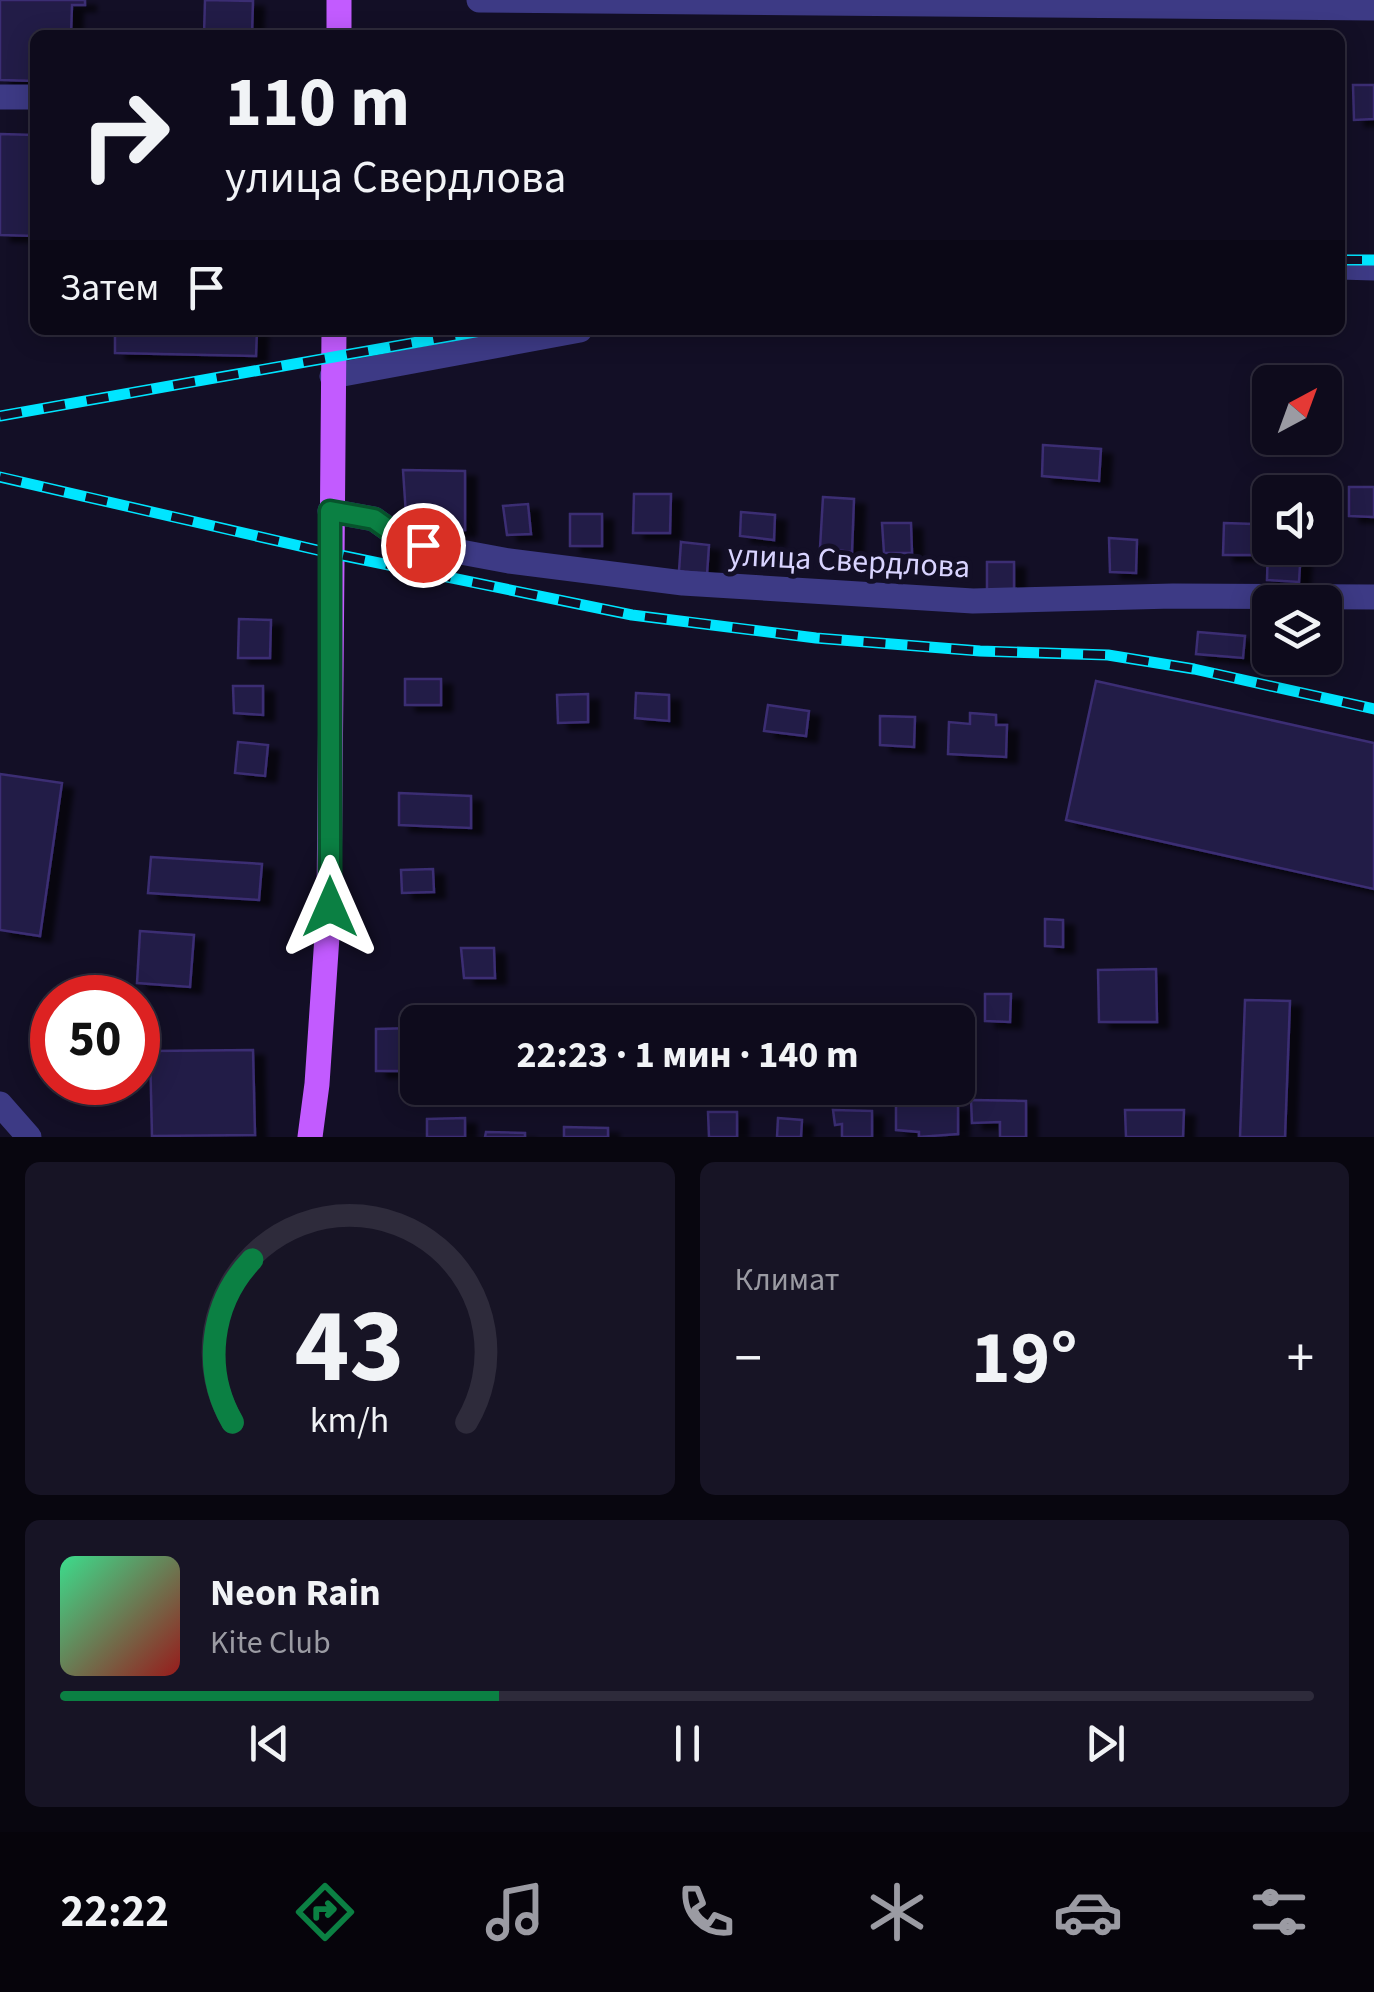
<!DOCTYPE html>
<html lang="ru">
<meta charset="utf-8">
<style>
body{margin:0;font-family:"Source Sans 3",sans-serif;background:#171425;color:#f1f3f6;height:100vh;display:flex;flex-direction:column;font-size:38px;white-space:nowrap}
*{box-sizing:border-box;margin:0}
p{font-size:32px;color:#9b9ba3}
.icon{flex:none;width:55px;height:55px;fill:none;stroke:currentColor;stroke-width:2;stroke-linecap:round;stroke-linejoin:round}
.map{position:relative;height:1137px;overflow:hidden}
.details{display:flex;flex-direction:column;gap:25px;padding:25px;background:#08060f;flex:1}
.details>*{flex:none}
.guide{position:absolute;left:30px;top:30px;width:1315px;height:305px;border-radius:15px;box-shadow:0 5px 25px #0003,0 0 0 2px #2e2b3b;background:#0e0b1c;color:#f1f3f6;overflow:hidden}
.needle{width:65px;rotate:41deg}
.buttons{position:absolute;left:1252px;top:365px;display:grid;gap:20px}
.buttons a{display:grid;place-items:center;width:90px;height:90px;border-radius:15px;background:#0e0b1c;box-shadow:0 5px 25px #0003,0 0 0 2px #2e2b3b;font-size:50px}
.speed{position:absolute;left:30px;top:975px;display:flex;gap:20px;font-size:50px;font-weight:700;text-align:center}
.speed>*{display:grid;place-content:center;width:130px;height:130px;border-radius:50%;background:#0e0b1c;box-shadow:0 5px 25px #0003,0 0 0 2px #2e2b3b;line-height:1}
.speed .limit{border:15px solid #d22;background:#fff;color:#111}
.pin{position:absolute;display:grid;place-items:center;width:85px;height:85px;color:#fff;margin:-42px;border:5px solid #fff;border-radius:50%;box-shadow:0 2px 10px #0007}
.me{position:absolute;width:110px;margin:-55px;rotate:0deg;stroke-linejoin:round;filter:drop-shadow(0 0 8px #0008)}
.turn{display:flex;align-items:center;gap:35px;height:210px;padding:0 30px;font-size:45px}
.turn .icon{width:130px;height:130px;stroke-width:2.5}
.turn b{display:block;font-size:70px;line-height:85px}
.then{display:flex;align-items:center;height:95px;padding:0 30px;background:#0003;gap:20px;font-size:38px}
.big{font-size:75px;font-weight:700;line-height:1.1}
.details .card{flex:1;display:flex;flex-direction:column;justify-content:center;gap:15px;min-width:0;padding:0 35px;border-radius:15px;background:#171425}
.details .dial{align-items:center;gap:0}
.dial svg{height:260px;overflow:visible;fill:none;stroke:#2e2b3b;stroke-width:7;stroke-linecap:round;text-anchor:middle}
.dial text{fill:#f1f3f6;stroke:none}
.song{display:flex;align-items:center;gap:30px}
.cover{width:120px;height:120px;border-radius:15px;background:linear-gradient(135deg,hsl(150 70% 55%),hsl(0 70% 35%))}
.played{height:10px;border-radius:5px;background:linear-gradient(90deg,#0b8043 35%,#2e2b3b 35%)}
.keys{display:flex;justify-content:space-around;direction:ltr}
.heat{display:flex;justify-content:space-between;align-items:center;font-size:55px;direction:ltr}
.details .tiles{flex:1;display:grid;gap:25px;grid-template-columns:1fr 1fr}
.card:last-child{grid-column:span 2}
.trip{position:absolute;left:400px;top:1005px;width:575px;height:100px;border-radius:15px;background:#0e0b1c;box-shadow:0 5px 25px #0003,0 0 0 2px #2e2b3b;font-weight:700;line-height:100px;text-align:center}
.tabs{display:flex;height:160px;justify-content:space-around;align-items:center;background:#06040b;color:#9b9ba3}
.tabs .icon{width:70px;height:70px}
.tabs .current{color:#0b8043}
.tabs b{font-size:45px;color:#f1f3f6}
.map>svg:first-child{display:block}
.building{fill:#241b47;stroke:#3b2d73;stroke-width:2.5;filter:url(#shadow)}
.lines{fill:none;stroke-linecap:round;stroke-linejoin:round}
.minor{stroke:#3d3a85;stroke-width:25}
.major{stroke:#c25bff;stroke-width:25}
.rail-casing{stroke:#00e5ff;stroke-width:11}
.rail{stroke:#130f26;stroke-width:8;stroke-dasharray:22;stroke-linecap:butt}
.route-casing{stroke:#07532c;stroke-width:25}
.route{stroke:#0b8043;stroke-width:18}
.labels{text-anchor:middle;stroke-width:10;stroke-linejoin:round;paint-order:stroke}
.street-label{font-size:32px;fill:#d9d4ff;stroke:#130f26}
</style>
<div class="map">
<svg width="1374" height="1137" viewBox="0 0 1374 1137">
<defs>
<filter id="shadow"><feDropShadow dx="11" dy="6" stdDeviation="2.5" flood-color="#0009"/></filter>
</defs>
<rect width="100%" height="100%" fill="#130f26"/>
<!-- building -->
<g class="building">
<path d="M0 0H85V5H72L71 35H35V81L0 80Z"/>
<path d="M205 0 253 1 252 35H204Z"/>
<path d="M1353 85H1374V119L1354 120Z"/>
<path d="M0 134 35 135V236L0 235Z"/>
<path d="M115 330H257L256 356 115 353Z"/>
<path d="M1043 445 1101 449 1099 481 1042 476Z"/>
<path d="M403 470 465 471V530H407Z"/>
<path d="M1349 487H1374V517L1349 516Z"/>
<path d="M634 494H671L670 533H633Z"/>
<path d="M823 497 854 499 852 552 820 548Z"/>
<path d="M528 504 531 534 507 535 503 506Z"/>
<path d="M741 512 775 515 774 540 740 536Z"/>
<rect x="570" y="514" width="32" height="32"/>
<path d="M882 523H911L912 553H884Z"/>
<path d="M1224 523 1254 524V555H1223Z"/>
<path d="M1109 538 1137 540 1136 573 1110 572Z"/>
<path d="M681 542 709 545 707 574 679 571Z"/>
<path d="M1268 544 1270 548H1301L1299 582 1267 580Z"/>
<path d="M987 562H1014V594L987 593Z"/>
<path d="M239 619 271 620 270 658H238Z"/>
<path d="M1198 632 1245 636 1243 658 1196 654Z"/>
<rect x="405" y="679" width="36" height="26"/>
<path d="M1096 681 1374 743V889L1066 820Z"/>
<path d="M233 686H263V715L234 713Z"/>
<path d="M636 693 669 695V721L635 718Z"/>
<path d="M588 694V722L558 723 557 695Z"/>
<path d="M768 705 809 711 806 736 764 731Z"/>
<path d="M970 713 996 715V725H1007L1006 757 948 754 949 722 970 724Z"/>
<path d="M880 716 915 717 914 747 880 745Z"/>
<path d="M238 742 268 745 265 776 235 773Z"/>
<path d="M0 774 62 783 40 936 0 930Z"/>
<path d="M399 793 471 796V828L399 825Z"/>
<path d="M151 857 262 864 259 900 148 893Z"/>
<path d="M433 869 434 892 402 893 401 870Z"/>
<path d="M1045 919 1063 920V947L1045 946Z"/>
<path d="M140 931 194 935 190 987 137 983Z"/>
<path d="M461 948H494L495 978H464Z"/>
<path d="M1156 969 1157 1022H1099L1098 970Z"/>
<path d="M985 994H1011L1010 1022 985 1021Z"/>
<path d="M1245 1000 1290 1001 1285 1137H1240Z"/>
<path d="M413 1028V1071H376V1029Z"/>
<path d="M253 1050 255 1135 152 1136 150 1051Z"/>
<path d="M971 1100 1026 1101V1137H1000V1122L972 1123Z"/>
<path d="M896 1104 958 1105V1134L919 1137V1132L896 1130Z"/>
<path d="M833 1110 872 1111V1137H842V1124L835 1125Z"/>
<path d="M1125 1110H1184L1183 1137H1126Z"/>
<path d="M708 1112H737V1137H709Z"/>
<path d="M465 1118V1137H427V1119Z"/>
<path d="M778 1118 802 1120 801 1137H777Z"/>
<path d="M564 1127 608 1128V1137H564Z"/>
<path d="M486 1132 525 1133V1137H485Z"/>
</g>
<g class="lines">
<!-- minor -->
<g class="minor">
<path d="M479 0 1374 8"/>
<path d="M0 97H35"/>
<path d="M1340 267 1374 268"/>
<path d="M332 376 580 330"/>
<path d="M330 511 374 519 395 534 423 545 509 561 683 583 973 601 1173 596 1374 597"/>
<path d="M0 1104 29 1137"/>
</g>
<!-- major -->
<g class="major">
<path d="M339 35V0"/>
<path d="M310 1137 317 1084 329 907 334 330"/>
</g>
<defs>
<g id="rail">
<path d="M1340 260H1374"/>
<path d="M0 416 486 330"/>
<path d="M0 477 330 553 632 615 816 638 980 651 1108 655 1194 669 1374 709"/>
</g>
</defs>
<!-- rail casing -->
<use href="#rail" class="rail-casing"/>
<!-- rail -->
<use href="#rail" class="rail"/>
</g>
<g class="lines">
<defs>
<path id="route" d="M330 907V511L374 519 395 534 423 545"/>
</defs>
<!-- route casing -->
<use href="#route" class="route-casing"/>
<!-- route -->
<use href="#route" class="route"/>
</g>
<g class="labels">
<!-- street labels -->
<g class="street-label">
<text transform="translate(849 560) rotate(3)" y="11">улица Свердлова</text>
</g>
</g>
</svg>
<div class="buttons">
<a><svg class="needle" viewBox="-14 -14 28 28"><path d="M0-13l5 13h-10z" fill="#e53935"/><path d="M0 13l5-13h-10z" fill="#9b9ba3"/></svg></a>
<a><svg class="icon" aria-label="sound" viewBox="0 0 24 24"><path d="M4 9h4l5-4v14l-5-4H4zM17 9q2 3 0 6"/></svg></a>
<a><svg class="icon" aria-label="layers" viewBox="0 0 24 24"><path d="M12 4l9 5-9 5-9-5zM3 14l9 5 9-5"/></svg></a>
</div>
<div class="speed"><div class="limit">50</div></div>
<div class="pin" style="left:423px;top:545px;background:#d93025"><svg class="icon" aria-label="arrive" viewBox="0 0 24 24"><path d="M6 21V4h12l-3 4 3 4H6"/></svg></div>
<svg class="me" style="left:330px;top:907px" viewBox="-20 -20 40 40"><path d="M0-17L14 15 0 8-14 15z" fill="#0b8043" stroke="#fff" stroke-width="4"/></svg>
<div class="trip">22:23 · 1 мин · 140 m</div>
<div class="guide">
<div class="turn"><svg class="icon" aria-label="right" viewBox="0 0 24 24"><path d="M7 20v-9h11M14 6l5 5-5 5"/></svg><div><b>110 m</b>улица Свердлова</div></div>
<div class="then">Затем<svg class="icon" aria-label="arrive" viewBox="0 0 24 24"><path d="M6 21V4h12l-3 4 3 4H6"/></svg></div>
</div>
</div>
<section class="details">
<div class="tiles">
<div class="card dial"><svg viewBox="0 0 100 80">
<path d="M14 69A42 42 0 1 1 86 69"/>
<path d="M14 69A42 42 0 0 1 20 19" stroke="#0b8043"/>
<text x="50" y="56" font-size="32" font-weight="700">43</text>
<text x="50" y="72" font-size="11">km/h</text>
</svg></div>
<div class="card"><p>Климат</p>
<div class="heat"><a>−</a><b class="big">19°</b><a>+</a></div>
</div>
<div class="card">
<div class="song"><i class="cover"></i><div><b>Neon Rain</b><p>Kite Club</p></div></div>
<div class="played"></div>
<div class="keys"><svg class="icon" aria-label="previous" viewBox="0 0 24 24"><path d="M18 5L8 12l10 7zM5 5v14"/></svg><svg class="icon" aria-label="pause" viewBox="0 0 24 24"><path d="M8 5v14M16 5v14"/></svg><svg class="icon" aria-label="next" viewBox="0 0 24 24"><path d="M6 5l10 7-10 7zM19 5v14"/></svg></div>
</div>
</div>
</section>
<nav class="tabs">
<b>22:22</b>
<svg class="icon current" aria-label="directions" viewBox="0 0 24 24"><path d="M12 3l9 9-9 9-9-9zM9 14v-3h6M13 9l2 2-2 2"/></svg>
<svg class="icon" aria-label="music" viewBox="0 0 24 24"><path d="M9 18V5l10-2v13"/><circle cx="6" cy="18" r="3"/><circle cx="16" cy="16" r="3"/></svg>
<svg class="icon" aria-label="phone" viewBox="0 0 24 24"><path d="M5 4h4l2 5-3 2q2 4 5 5l2-3 5 2v4C11 20 4 13 5 4z"/></svg>
<svg class="icon" aria-label="climate" viewBox="0 0 24 24"><path d="M12 3v18M4 7l16 10M4 17L20 7"/></svg>
<svg class="icon" aria-label="car" viewBox="0 0 24 24"><path d="M5 17H2v-5l4-1 3-4h7l3 4 3 1v5h-3M9 17h6M6 11h13"/><circle cx="7" cy="17" r="2"/><circle cx="17" cy="17" r="2"/></svg>
<svg class="icon" aria-label="filters" viewBox="0 0 24 24"><path d="M4 7h16M4 17h16"/><circle cx="9" cy="7" r="2"/><circle cx="15" cy="17" r="2"/></svg>
</nav>
